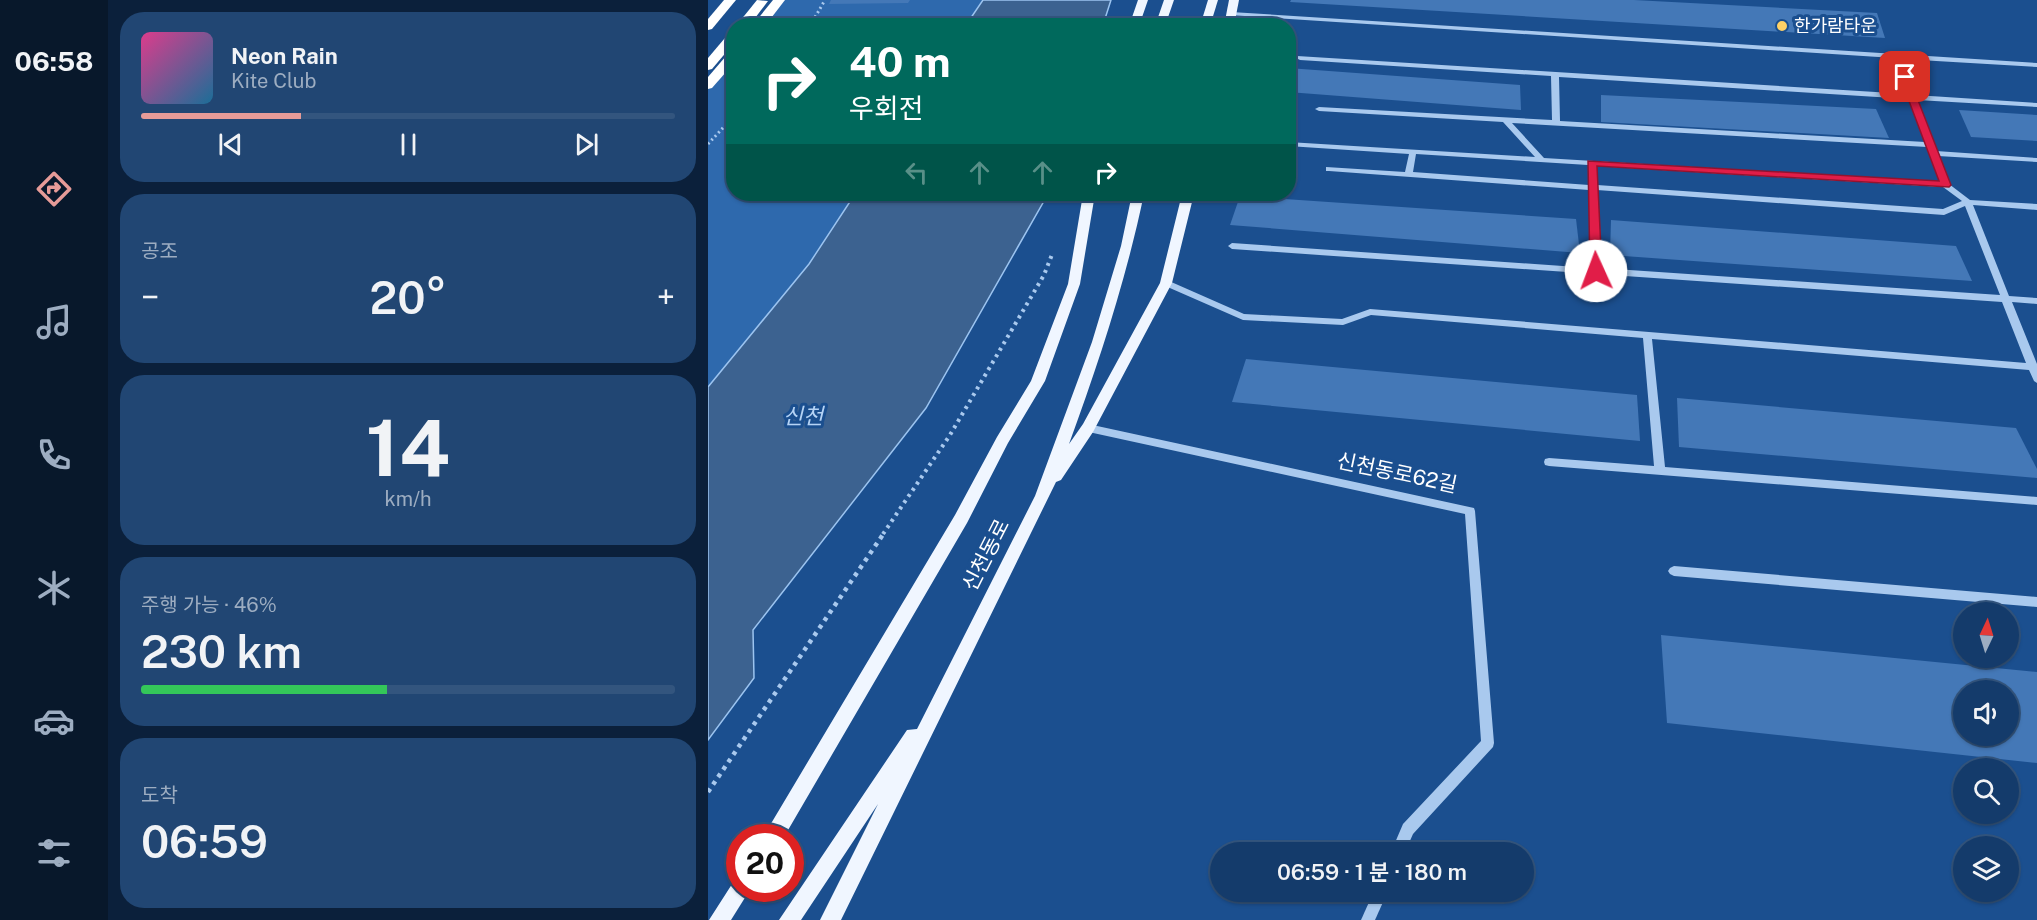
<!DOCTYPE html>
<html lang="ko">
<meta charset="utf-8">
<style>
body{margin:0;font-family:"Public Sans","Noto Sans KR",sans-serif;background:#214673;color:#f1f3f6;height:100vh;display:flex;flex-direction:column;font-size:22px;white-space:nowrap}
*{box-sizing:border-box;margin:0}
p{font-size:20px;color:#9dadc1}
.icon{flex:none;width:33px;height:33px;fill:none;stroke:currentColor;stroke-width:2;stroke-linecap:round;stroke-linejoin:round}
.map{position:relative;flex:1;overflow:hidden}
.panel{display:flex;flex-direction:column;gap:12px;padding:12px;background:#0b203b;width:600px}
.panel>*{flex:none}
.hud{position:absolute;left:18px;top:18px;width:570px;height:183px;border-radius:24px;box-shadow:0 2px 4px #0004,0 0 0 2px #33557e;background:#00695c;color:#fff;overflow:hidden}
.needle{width:39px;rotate:4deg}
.fabs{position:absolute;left:1245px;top:602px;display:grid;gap:12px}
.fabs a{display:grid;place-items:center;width:66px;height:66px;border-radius:50%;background:#143b6b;box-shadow:0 2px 4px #0004,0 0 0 2px #33557e;font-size:30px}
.speed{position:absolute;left:18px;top:824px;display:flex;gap:12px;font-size:30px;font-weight:700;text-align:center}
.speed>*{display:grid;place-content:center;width:78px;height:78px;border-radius:50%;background:#143b6b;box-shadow:0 2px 4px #0004,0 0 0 2px #33557e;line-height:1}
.speed .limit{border:9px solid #d22;background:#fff;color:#111}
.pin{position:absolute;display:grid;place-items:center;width:51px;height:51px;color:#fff;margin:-26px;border-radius:12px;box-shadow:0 3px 9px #0006}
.me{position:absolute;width:66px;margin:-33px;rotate:358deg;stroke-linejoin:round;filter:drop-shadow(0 0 4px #0008)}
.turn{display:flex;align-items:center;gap:21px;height:126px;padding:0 24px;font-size:27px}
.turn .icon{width:78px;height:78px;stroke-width:2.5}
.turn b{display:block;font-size:42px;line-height:51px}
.lanes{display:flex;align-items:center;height:57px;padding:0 24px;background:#0003;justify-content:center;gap:30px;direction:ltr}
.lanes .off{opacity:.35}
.big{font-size:45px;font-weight:600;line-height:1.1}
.panel .card{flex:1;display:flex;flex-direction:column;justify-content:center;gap:9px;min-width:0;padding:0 21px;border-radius:24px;background:#214673}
.panel .dial{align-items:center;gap:0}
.dial b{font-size:78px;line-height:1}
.song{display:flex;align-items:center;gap:18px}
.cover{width:72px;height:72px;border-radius:9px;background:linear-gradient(135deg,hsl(330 70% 55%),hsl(200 70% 35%))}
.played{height:6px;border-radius:3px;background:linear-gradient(90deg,#e69b98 30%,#33557e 30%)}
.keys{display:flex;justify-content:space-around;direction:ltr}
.heat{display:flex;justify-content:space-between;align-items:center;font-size:33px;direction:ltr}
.charge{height:9px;border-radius:4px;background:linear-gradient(90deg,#34c759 46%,#33557e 0)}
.trip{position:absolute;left:502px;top:842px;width:324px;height:60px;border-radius:30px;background:#143b6b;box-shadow:0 2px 4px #0004,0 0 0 2px #33557e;font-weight:600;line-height:60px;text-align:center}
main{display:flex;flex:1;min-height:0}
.tabs{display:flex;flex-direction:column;width:108px;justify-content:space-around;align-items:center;background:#08182b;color:#9dadc1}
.tabs .icon{width:42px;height:42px}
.tabs .selected{color:#e69b98}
.tabs b{font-size:27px;color:#f1f3f6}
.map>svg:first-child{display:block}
.green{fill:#2e69ad}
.water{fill:#3c6290;stroke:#9cc4f0;stroke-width:1.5}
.building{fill:#4478b7;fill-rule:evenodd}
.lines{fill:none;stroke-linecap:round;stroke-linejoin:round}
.path-far2{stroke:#a9c9ee;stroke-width:3;stroke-dasharray:2 3;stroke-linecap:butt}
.path-far1{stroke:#a9c9ee;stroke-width:4;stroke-dasharray:3 4.5;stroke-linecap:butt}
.path{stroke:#a9c9ee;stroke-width:4.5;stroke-dasharray:4 5;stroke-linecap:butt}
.minor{fill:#a9c9ee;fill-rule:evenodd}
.major{fill:#f0f6ff;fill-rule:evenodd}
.highway{fill:#fff;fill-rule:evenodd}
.route{fill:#e11d48;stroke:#92132f;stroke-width:1.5}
.poi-dot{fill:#ffd166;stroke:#1b4f8f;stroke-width:2}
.labels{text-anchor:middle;stroke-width:6;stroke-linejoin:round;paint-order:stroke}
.far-poi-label{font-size:18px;fill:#fff;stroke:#1b4f8f;text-anchor:start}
.street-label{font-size:21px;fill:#fff;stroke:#1b4f8f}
.water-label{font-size:22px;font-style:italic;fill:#b5d3f5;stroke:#1b4f8f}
</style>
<main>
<nav class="tabs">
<b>06:58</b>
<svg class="icon selected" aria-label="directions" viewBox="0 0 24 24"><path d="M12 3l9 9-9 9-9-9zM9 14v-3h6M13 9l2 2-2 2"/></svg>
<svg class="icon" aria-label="music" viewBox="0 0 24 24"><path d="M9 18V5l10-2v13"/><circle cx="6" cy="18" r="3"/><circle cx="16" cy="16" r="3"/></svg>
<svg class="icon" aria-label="phone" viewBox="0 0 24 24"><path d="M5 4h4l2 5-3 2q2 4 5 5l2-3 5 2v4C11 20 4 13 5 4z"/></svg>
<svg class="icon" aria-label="climate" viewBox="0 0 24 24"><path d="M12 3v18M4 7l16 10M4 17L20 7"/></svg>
<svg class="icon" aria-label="car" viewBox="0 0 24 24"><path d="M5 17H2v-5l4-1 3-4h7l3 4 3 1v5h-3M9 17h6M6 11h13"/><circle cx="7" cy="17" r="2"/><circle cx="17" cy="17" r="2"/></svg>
<svg class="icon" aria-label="filters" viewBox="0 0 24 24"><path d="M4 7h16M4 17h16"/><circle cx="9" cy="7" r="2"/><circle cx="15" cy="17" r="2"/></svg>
</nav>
<section class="panel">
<div class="card">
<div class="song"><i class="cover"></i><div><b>Neon Rain</b><p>Kite Club</p></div></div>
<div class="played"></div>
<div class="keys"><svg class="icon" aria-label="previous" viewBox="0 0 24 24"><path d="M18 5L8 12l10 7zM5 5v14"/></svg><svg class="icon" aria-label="pause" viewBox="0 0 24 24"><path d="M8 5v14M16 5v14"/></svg><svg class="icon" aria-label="next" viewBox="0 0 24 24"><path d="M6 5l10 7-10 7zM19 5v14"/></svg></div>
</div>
<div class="card"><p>공조</p>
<div class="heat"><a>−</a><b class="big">20°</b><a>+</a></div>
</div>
<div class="card dial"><b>14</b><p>km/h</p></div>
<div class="card"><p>주행 가능 · 46%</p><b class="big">230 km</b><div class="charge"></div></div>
<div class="card"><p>도착</p><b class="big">06:59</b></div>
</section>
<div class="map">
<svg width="1329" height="920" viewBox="0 0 1329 920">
<rect width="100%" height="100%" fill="#1b4f8f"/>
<!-- green -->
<g class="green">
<path d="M71 0H275L258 25 50 26Z"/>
<path d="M25 54 26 194H147L101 264 0 387V85Z"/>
</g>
<!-- water -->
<g class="water">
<path d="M275 0H403L395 25H258Z"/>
<path d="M147 194H340L218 408 45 630 46 678 0 740V387L101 264Z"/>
</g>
<!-- building -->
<g class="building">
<path d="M123 0H202L200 3 121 4Z"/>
<path d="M583 0H926L1169 13 1177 38 582 2Z"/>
<path d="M580 68 812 85 813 110 580 92Z"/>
<path d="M893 95 1168 109 1181 138 893 122Z"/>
<path d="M1251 110 1329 115V141L1263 137Z"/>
<path d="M532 196 868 219 872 253 522 225Z"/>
<path d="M903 220 1248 246 1264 281 902 255Z"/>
<path d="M538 359 929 395 932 441 524 402Z"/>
<path d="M969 398 1308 428 1329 469V478L971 447Z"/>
<path d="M953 635 1329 672V763L959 723ZM1256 690H1300V735H1256Z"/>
</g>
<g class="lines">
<!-- path-far2 -->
<g class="path-far2">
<path d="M102 26 117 0"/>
<path d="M0 144 26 116"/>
</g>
<!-- path-far1 -->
<path class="path-far1" d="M175 534 242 435 336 275 345 252"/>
<!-- path -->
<path class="path" d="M0 792 176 533"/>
<!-- minor -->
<g class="minor">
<path d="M523 12 1329 63V67L1194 59 1207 95 1329 103V107L1209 100 1228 151 1329 158V162L1230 156 1241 184 1262 200 1329 204V210L1265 205 1301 296 1329 298V304L1304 302 1329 364V383L1326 381 1321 370 944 339 957 467 1329 497V505L841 466 837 465 836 462 837 459 841 458 946 466 935 338 663 315 635 325 535 320 455 285 453 283 458 280 461 281 536 314 634 319 662 309 1318 363 1294 302 524 249 520 246 524 243 883 268 881 190 621 171H618V167L697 172 701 154 580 146V142L827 157 795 122 611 111 607 109 611 107 844 120 843 76 592 60 588 58 589 56 1200 94 1186 58 521 15V13ZM851 77 1201 99 1217 142 852 121ZM804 123 1219 147 1232 182 836 158ZM708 154 880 165 881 185 705 172ZM888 166 1235 187 1254 201 1235 209 889 185ZM889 190 1236 215 1257 206 1292 295 892 268Z"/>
<path d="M380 424 766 508 767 511 786 743 785 747 705 834 697 852H683L695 824 773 741 757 514 376 431 375 428Z"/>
<path d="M966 566 1329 597V607L966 576 962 574 960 571 962 568Z"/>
<path d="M666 891H680L667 920H653Z"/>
</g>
<!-- major -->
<g class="major">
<path d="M430 0H440L431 26H421Z"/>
<path d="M456 0H466L457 26H447Z"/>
<path d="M500 0H510L502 26H492Z"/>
<path d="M521 0H531L526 26H516Z"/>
<path d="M375 194H387L372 284 337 381 300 443 259 523 76 837H55L247 515 289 437 323 381 360 284Z"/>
<path d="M424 194H436C418 280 391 362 361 444L375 424 452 283 474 194H486L464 283 385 432 353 480 348 482 133 920H112L170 804 93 920H71L199 730 209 729 327 496 384 342 413 246Z"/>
<path d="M32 879V888H43L23 920H1L26 881Z"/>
</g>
<!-- highway -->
<g class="highway">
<path d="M16 0H28L4 29 0 30V19Z"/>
<path d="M49 0 60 1 41 26H28Z"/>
<path d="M65 0H77L57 26H44Z"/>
<path d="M22 32H26V43L4 69 0 70V58Z"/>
<path d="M18 56H26V63L4 88 0 89V77Z"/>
</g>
</g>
<!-- route -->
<path class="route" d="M1197 74 1201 77 1243 185 1241 187 889 166 894 271 888 275 882 271 880 161 1231 181 1192 77Z"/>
<!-- markers -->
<circle class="poi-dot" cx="1074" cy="26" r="6"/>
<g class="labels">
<!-- far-poi labels -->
<g class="far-poi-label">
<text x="1086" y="32">한가람타운</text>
</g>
<!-- street labels -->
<g class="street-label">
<text transform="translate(689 473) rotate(12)" y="7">신천동로62길</text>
<text transform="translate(278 555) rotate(-63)" y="7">신천동로</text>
</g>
<!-- water labels -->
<g class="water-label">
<text x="95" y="424">신천</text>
</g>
</g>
</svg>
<div class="fabs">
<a><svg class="needle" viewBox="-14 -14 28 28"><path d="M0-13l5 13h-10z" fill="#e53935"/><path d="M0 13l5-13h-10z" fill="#9dadc1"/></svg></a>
<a><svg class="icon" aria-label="sound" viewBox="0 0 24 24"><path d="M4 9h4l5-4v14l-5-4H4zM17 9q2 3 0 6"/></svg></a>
<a><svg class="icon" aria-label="search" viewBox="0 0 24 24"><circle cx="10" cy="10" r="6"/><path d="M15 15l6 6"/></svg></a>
<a><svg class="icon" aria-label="layers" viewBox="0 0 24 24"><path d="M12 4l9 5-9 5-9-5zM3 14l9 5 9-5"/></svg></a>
</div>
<div class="speed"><div class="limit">20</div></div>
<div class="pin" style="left:1197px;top:77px;background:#d93025"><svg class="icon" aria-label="arrive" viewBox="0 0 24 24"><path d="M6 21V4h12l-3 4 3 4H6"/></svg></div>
<svg class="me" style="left:888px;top:271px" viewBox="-20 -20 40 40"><circle r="19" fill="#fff"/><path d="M0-13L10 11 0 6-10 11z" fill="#e11d48"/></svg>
<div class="trip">06:59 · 1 분 · 180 m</div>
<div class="hud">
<div class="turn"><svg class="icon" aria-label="right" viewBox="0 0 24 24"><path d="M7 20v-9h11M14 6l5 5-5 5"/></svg><div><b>40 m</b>우회전</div></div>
<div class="lanes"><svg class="icon off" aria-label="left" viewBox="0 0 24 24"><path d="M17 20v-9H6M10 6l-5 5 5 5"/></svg><svg class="icon off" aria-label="ahead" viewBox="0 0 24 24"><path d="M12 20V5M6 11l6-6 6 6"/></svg><svg class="icon off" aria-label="ahead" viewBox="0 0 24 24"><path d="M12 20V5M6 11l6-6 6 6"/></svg><svg class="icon" aria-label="right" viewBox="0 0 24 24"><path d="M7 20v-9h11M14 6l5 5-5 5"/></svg></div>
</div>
</div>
</main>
